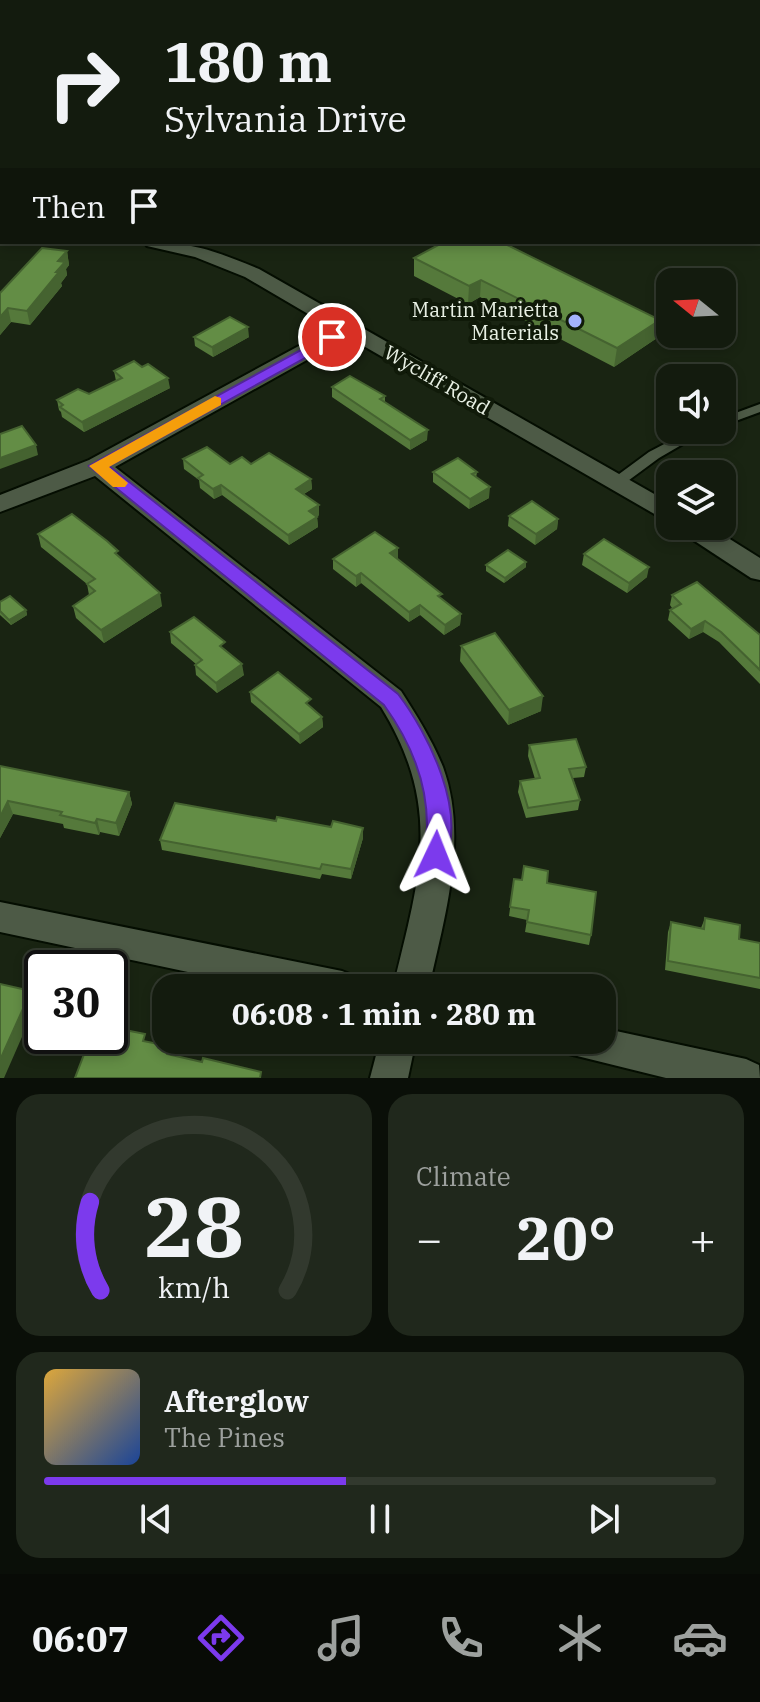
<!DOCTYPE html>
<meta charset="utf-8">
<style>
body{margin:0;font-family:"IBM Plex Serif",serif;background:#20281c;color:#f1f3f6;height:100vh;display:flex;flex-direction:column;font-size:30px;white-space:nowrap}
*{box-sizing:border-box;margin:0}
p{font-size:26px;color:#9da19e}
.icon{flex:none;width:44px;height:44px;fill:none;stroke:currentColor;stroke-width:2;stroke-linecap:round;stroke-linejoin:round}
.map{position:relative;height:1078px;overflow:hidden}
.details{display:flex;flex-direction:column;gap:16px;padding:16px;background:#0a0f08;flex:1}
.details>*{flex:none}
.guide{position:absolute;left:0px;top:0px;width:760px;height:244px;box-shadow:0 4px 12px #0003,0 0 0 2px #32392e;background:#131b0e;color:#f1f3f6;overflow:hidden}
.needle{width:52px;rotate:288deg}
.fabs{position:absolute;left:656px;top:268px;display:grid;gap:16px}
.fabs a{display:grid;place-items:center;width:80px;height:80px;border-radius:16px;background:#131b0e;box-shadow:0 4px 12px #0003,0 0 0 2px #32392e;font-size:40px}
.speed{position:absolute;left:24px;top:950px;display:flex;gap:16px;font-size:40px;font-weight:700;text-align:center}
.speed>*{display:grid;place-content:center;width:104px;height:104px;border-radius:50%;background:#131b0e;box-shadow:0 4px 12px #0003,0 0 0 2px #32392e;line-height:1}
.speed .limit{border:4px solid #111;border-radius:12px;background:#fff;color:#111}
.pin{position:absolute;display:grid;place-items:center;width:68px;height:68px;color:#fff;margin:-34px;border:4px solid #fff;border-radius:50%;box-shadow:0 2px 8px #0007}
.me{position:absolute;width:88px;margin:-44px;rotate:2deg;stroke-linejoin:round;filter:drop-shadow(0 0 6px #0008)}
.turn{display:flex;align-items:center;gap:28px;height:168px;padding:0 32px;font-size:36px}
.turn .icon{width:104px;height:104px;stroke-width:2.5}
.turn b{display:block;font-size:56px;line-height:68px}
.then{display:flex;align-items:center;height:76px;padding:0 32px;background:#0003;gap:16px;font-size:30px}
.big{font-size:60px;font-weight:700;line-height:1.1}
.details .card{flex:1;display:flex;flex-direction:column;justify-content:center;gap:12px;min-width:0;padding:0 28px;border-radius:24px;background:#20281c}
.details .dial{align-items:center;gap:0}
.dial svg{height:208px;overflow:visible;fill:none;stroke:#32392e;stroke-width:7;stroke-linecap:round;text-anchor:middle}
.dial text{fill:#f1f3f6;stroke:none}
.song{display:flex;align-items:center;gap:24px}
.cover{width:96px;height:96px;border-radius:12px;background:linear-gradient(135deg,hsl(40 70% 55%),hsl(220 70% 35%))}
.played{height:8px;border-radius:4px;background:linear-gradient(90deg,#7c3aed 45%,#32392e 45%)}
.keys{display:flex;justify-content:space-around;direction:ltr}
.heat{display:flex;justify-content:space-between;align-items:center;font-size:44px;direction:ltr}
.details .tiles{flex:1;display:grid;gap:16px;grid-template-columns:1fr 1fr}
.card:last-child{grid-column:span 2}
.trip{position:absolute;left:152px;top:974px;width:464px;height:80px;border-radius:24px;background:#131b0e;box-shadow:0 4px 12px #0003,0 0 0 2px #32392e;font-weight:700;line-height:80px;text-align:center}
.dock{display:flex;height:128px;justify-content:space-around;align-items:center;background:#080b06;color:#9da19e}
.dock .icon{width:56px;height:56px}
.dock .active{color:#7c3aed}
.dock b{font-size:36px;color:#f1f3f6}
.map>svg:first-child{display:block}
.lines{fill:none;stroke-linecap:round;stroke-linejoin:round}
.stream{stroke:#0b0041;stroke-width:4}
.lane-casing{stroke:#040d01;stroke-width:4}
.street-casing{stroke:#040d01;stroke-width:4}
.highway-casing{stroke:#040d01;stroke-width:4}
.path{stroke:#7d8777;stroke-width:2;stroke-dasharray:1 4;stroke-linecap:butt}
.lane{fill:#4d5a46;fill-rule:evenodd}
.street{fill:#4d5a46;fill-rule:evenodd}
.highway{fill:#6ca345;fill-rule:evenodd}
.wall{fill:#55793b}
.shaded-wall{fill:#456330}
.building{fill:#638d45;stroke:#456330;stroke-width:2}
.route{fill:#7c3aed;stroke:#51269a;stroke-width:2}
.slow{fill:#f59e0b}
.poi-dot{fill:#a4b2fc;stroke:#101a09;stroke-width:3}
.labels{text-anchor:middle;stroke-width:8;stroke-linejoin:round;paint-order:stroke}
.poi-label{font-size:20px;fill:#e8f0e4;stroke:#101a09;text-anchor:end}
.street-label{font-size:20px;fill:#e8f0e4;stroke:#101a09}
</style>
<div class="map">
<svg width="760" height="1078" viewBox="0 0 760 1078">
<rect width="100%" height="100%" fill="#192412"/>
<g class="lines">
<!-- stream -->
<path class="stream" d="M671 0 676 2"/>
<defs>
<g id="lane">
<path d="M203 0H211L212 2H204Z"/>
<path d="M760 404V412L722 426V418Z"/>
<path d="M691 430H707L659 458 621 486H611L609 483 611 480 649 452Z"/>
</g>
<g id="street">
<rect x="0" y="225" width="2" height="12"/>
<path d="M144 242C193 242 215 251 259 269L670 503V523L348 337 115 467 401 691C417 716 432 740 443 767 469 838 444 918 429 988H393C419 879 444 809 381 707L95 476 0 512V495L89 460 332 328 245 277 195 257 147 246Z"/>
<path d="M677 526H709L760 558V580L751 578 681 532Z"/>
<path d="M0 902 342 971 355 976 360 988H263L0 932Z"/>
<path d="M602 1028 746 1059 759 1065 760 1078H666L565 1053 560 1040H602Z"/>
<path d="M380 1040H416L408 1078H370Z"/>
</g>
<g id="highway">
<path d="M408 0H436L437 2H409Z"/>
<path d="M454 0H483L484 2H455Z"/>
<rect x="758" y="123" width="2" height="18"/>
</g>
</defs>
<!-- lane casing -->
<use href="#lane" class="lane-casing"/>
<!-- street casing -->
<use href="#street" class="street-casing"/>
<!-- highway casing -->
<use href="#highway" class="highway-casing"/>
<!-- path -->
<path class="path" d="M623 0 628 2"/>
<!-- lane -->
<use href="#lane" class="lane"/>
<!-- street -->
<use href="#street" class="street"/>
<!-- highway -->
<use href="#highway" class="highway"/>
</g>
<!-- wall -->
<g class="wall">
<path d="M216 0H263L264 2H220Z"/>
<path d="M67 251 69 265 66 269 67 275 61 283 62 286 30 325 11 322 0 335V293Z"/>
<path d="M414 258 657 338 614 367 480 297 468 304 414 276Z"/>
<path d="M194 337H249L213 357 195 346Z"/>
<path d="M114 371 170 388 84 432 62 417 61 412 59 410 57 400 89 394 116 381Z"/>
<path d="M332 387 385 396V403L427 440 410 450 332 397Z"/>
<path d="M183 459 230 464H251L311 479 312 489 304 494 319 515 317 517 318 527 289 545 222 495 214 499 200 488 199 480 184 469Z"/>
<path d="M433 472H477L476 478 489 498 469 509 433 482Z"/>
<path d="M509 516 558 519 557 529 535 545 508 526Z"/>
<path d="M38 534 118 556 162 606 104 643 76 618 73 606 89 595 87 584 41 547Z"/>
<path d="M398 548V559L442 600 461 614 460 625 444 635 420 615 409 622 361 583 356 587 333 569V559Z"/>
<path d="M584 554 647 577 627 593 582 565Z"/>
<path d="M526 562V567L504 583 486 571V565Z"/>
<path d="M672 595 760 635V684L719 642 703 632 689 639 668 620 670 610 672 608 670 605Z"/>
<path d="M0 602 26 610 27 615 11 625 0 615Z"/>
<path d="M170 632 226 650 244 675 217 693 196 675 195 665 196 664 171 643Z"/>
<path d="M461 646 541 711 508 725 460 661Z"/>
<path d="M250 692 312 708 322 717 323 727 300 744 251 702Z"/>
<path d="M529 745 586 767 584 777 573 778 580 800 578 810 526 818 518 792 520 781 535 779 528 756Z"/>
<path d="M0 766 129 792 132 804 119 836 100 832 99 835 64 828 63 824 13 814 0 838Z"/>
<path d="M363 838 351 879 322 874 320 879 162 850 160 840Z"/>
<path d="M514 879 547 883 591 935 589 945 525 932 527 920 509 916Z"/>
<path d="M705 918 739 939 760 943V989L665 970 668 932 671 922 701 928Z"/>
</g>
<!-- shaded-wall -->
<g class="shaded-wall">
<path d="M147 0H159L156 2H144Z"/>
<path d="M67 251 69 265 66 269 67 275 61 283 62 286 30 325 27 311 58 261Z"/>
<path d="M481 280 480 297 468 304 469 286Z"/>
<path d="M8 308 11 322 0 335V317Z"/>
<path d="M660 320 657 338 614 367 617 348Z"/>
<path d="M248 327 249 337 213 357 212 347Z"/>
<path d="M168 378 170 388 84 432 82 422Z"/>
<path d="M428 430 427 440 410 450V440Z"/>
<path d="M36 445 38 455 0 469V458Z"/>
<path d="M311 479 312 489 296 498V489Z"/>
<path d="M221 485 222 495 214 499 213 489Z"/>
<path d="M490 487 489 498 469 509 470 499Z"/>
<path d="M319 505V515L310 521 309 511Z"/>
<path d="M317 517 318 527 289 545 288 535Z"/>
<path d="M558 519 557 529 535 545 536 534Z"/>
<path d="M398 548V559L390 553Z"/>
<path d="M526 562V567L504 583 505 578Z"/>
<path d="M649 567 647 577 627 593 629 583Z"/>
<path d="M361 573V583L356 587V576Z"/>
<path d="M160 593 162 606 104 643 101 630Z"/>
<path d="M420 605V615L409 622V612Z"/>
<path d="M26 610 27 615 11 625 9 620Z"/>
<path d="M461 614 460 625 444 635 445 625Z"/>
<path d="M705 621 703 632 689 639 691 629Z"/>
<path d="M242 664 244 675 217 693 216 683Z"/>
<path d="M543 696 541 711 508 725 509 710Z"/>
<path d="M322 717 323 727 300 744 299 734Z"/>
<path d="M129 792 132 804 119 836 116 823Z"/>
<path d="M8 801 13 814 0 838V817Z"/>
<path d="M97 819 100 832 99 835 95 823Z"/>
<path d="M363 828V838L351 879V869Z"/>
<path d="M31 991 36 1005 4 1078H0V1060Z"/>
</g>
<!-- building -->
<g class="building">
<path d="M0 0H147L144 2H2V19L1 15 0 16Z"/>
<path d="M230 0H263L264 2H234Z"/>
<path d="M2 29V46H0V30Z"/>
<path d="M444 242H501L660 320 617 348 481 280 469 286 414 258Z"/>
<path d="M42 248 67 251 58 261 65 262 56 272H59L27 311 8 308 0 317V293Z"/>
<path d="M230 317 248 327 212 347 194 337Z"/>
<path d="M134 361 142 367 148 364 168 378 82 422 60 407 63 405 57 400 78 389 89 394 122 378 114 371Z"/>
<path d="M350 376 385 396 380 399 428 430 410 440 332 387Z"/>
<path d="M22 426 36 445 0 458V434Z"/>
<path d="M207 447 230 464 242 457 251 464 269 453 311 479 296 489 319 505 309 511 317 517 288 535 221 485 213 489 198 478 203 475 183 459Z"/>
<path d="M458 458 477 472 472 474 490 487 470 499 433 472Z"/>
<path d="M532 501 558 519 536 534 509 516Z"/>
<path d="M72 514 107 541 118 551 115 553 160 593 101 630 73 606 95 591 87 584 95 579 38 534Z"/>
<path d="M375 532 398 548 390 553 442 594 438 596 461 614 445 625 420 605 409 612 361 573 356 576 333 559Z"/>
<path d="M604 539 649 567 629 583 584 554Z"/>
<path d="M508 550 526 562 505 578 486 565Z"/>
<path d="M697 582 760 635V670L721 632 705 621 691 629 670 610 681 604 672 595Z"/>
<path d="M10 596 26 610 9 620 0 611V602Z"/>
<path d="M194 617 225 642 220 646 242 664 216 683 195 665 202 660 170 632Z"/>
<path d="M495 633 543 696 509 710 461 646Z"/>
<path d="M278 672 311 699 306 703 322 717 299 734 250 692Z"/>
<path d="M576 739 586 767 569 769 580 800 528 808 520 781 540 778 529 745Z"/>
<path d="M0 766 129 792 116 823 97 819 95 823 60 815 62 812 8 801 0 817Z"/>
<path d="M175 803 276 821 277 817 331 827 333 821 363 828 351 869 322 864 320 869 160 840Z"/>
<path d="M524 866 548 871 547 883 596 892 591 935 527 922 529 910 510 907 514 879 522 880Z"/>
<path d="M705 918 740 925 739 939 760 943V978L668 961 671 922 704 929Z"/>
<path d="M0 984 31 991 0 1060Z"/>
<path d="M110 1027 145 1034 143 1041 169 1046 167 1054 202 1062 203 1058 261 1072 260 1078H261H75L91 1036H110Z"/>
</g>
<!-- route -->
<path class="route" d="M332 333 340 337 338 340 109 466 398 694C428 733 468 813 444 862L436 865 428 862C422 850 427 838 427 825 427 780 410 741 384 705L89 466Z"/>
<!-- slow -->
<path class="slow" d="M215 396 221 398V405L109 467 128 483 125 487H113L89 466Z"/>
<!-- markers -->
<circle class="poi-dot" cx="575" cy="321" r="8"/>
<g class="labels">
<!-- poi labels -->
<g class="poi-label">
<text x="559" y="317">Martin Marietta<tspan x="559" dy="23">Materials</tspan></text>
</g>
<!-- street labels -->
<g class="street-label">
<text transform="translate(437 380) rotate(30)" y="7">Wycliff Road</text>
</g>
</g>
</svg>
<div class="fabs">
<a><svg class="needle" viewBox="-14 -14 28 28"><path d="M0-13l5 13h-10z" fill="#e53935"/><path d="M0 13l5-13h-10z" fill="#9da19e"/></svg></a>
<a><svg class="icon" aria-label="sound" viewBox="0 0 24 24"><path d="M4 9h4l5-4v14l-5-4H4zM17 9q2 3 0 6"/></svg></a>
<a><svg class="icon" aria-label="layers" viewBox="0 0 24 24"><path d="M12 4l9 5-9 5-9-5zM3 14l9 5 9-5"/></svg></a>
</div>
<div class="speed"><div class="limit">30</div></div>
<div class="pin" style="left:332px;top:337px;background:#d93025"><svg class="icon" aria-label="arrive" viewBox="0 0 24 24"><path d="M6 21V4h12l-3 4 3 4H6"/></svg></div>
<svg class="me" style="left:436px;top:855px" viewBox="-20 -20 40 40"><path d="M0-17L14 15 0 8-14 15z" fill="#7c3aed" stroke="#fff" stroke-width="4"/></svg>
<div class="trip">06:08 · 1 min · 280 m</div>
<div class="guide">
<div class="turn"><svg class="icon" aria-label="right" viewBox="0 0 24 24"><path d="M7 20v-9h11M14 6l5 5-5 5"/></svg><div><b>180 m</b>Sylvania Drive</div></div>
<div class="then">Then<svg class="icon" aria-label="arrive" viewBox="0 0 24 24"><path d="M6 21V4h12l-3 4 3 4H6"/></svg></div>
</div>
</div>
<section class="details">
<div class="tiles">
<div class="card dial"><svg viewBox="0 0 100 80">
<path d="M14 69A42 42 0 1 1 86 69"/>
<path d="M14 69A42 42 0 0 1 10 35" stroke="#7c3aed"/>
<text x="50" y="56" font-size="32" font-weight="700">28</text>
<text x="50" y="72" font-size="11">km/h</text>
</svg></div>
<div class="card"><p>Climate</p>
<div class="heat"><a>−</a><b class="big">20°</b><a>+</a></div>
</div>
<div class="card">
<div class="song"><i class="cover"></i><div><b>Afterglow</b><p>The Pines</p></div></div>
<div class="played"></div>
<div class="keys"><svg class="icon" aria-label="previous" viewBox="0 0 24 24"><path d="M18 5L8 12l10 7zM5 5v14"/></svg><svg class="icon" aria-label="pause" viewBox="0 0 24 24"><path d="M8 5v14M16 5v14"/></svg><svg class="icon" aria-label="next" viewBox="0 0 24 24"><path d="M6 5l10 7-10 7zM19 5v14"/></svg></div>
</div>
</div>
</section>
<nav class="dock">
<b>06:07</b>
<svg class="icon active" aria-label="directions" viewBox="0 0 24 24"><path d="M12 3l9 9-9 9-9-9zM9 14v-3h6M13 9l2 2-2 2"/></svg>
<svg class="icon" aria-label="music" viewBox="0 0 24 24"><path d="M9 18V5l10-2v13"/><circle cx="6" cy="18" r="3"/><circle cx="16" cy="16" r="3"/></svg>
<svg class="icon" aria-label="phone" viewBox="0 0 24 24"><path d="M5 4h4l2 5-3 2q2 4 5 5l2-3 5 2v4C11 20 4 13 5 4z"/></svg>
<svg class="icon" aria-label="climate" viewBox="0 0 24 24"><path d="M12 3v18M4 7l16 10M4 17L20 7"/></svg>
<svg class="icon" aria-label="car" viewBox="0 0 24 24"><path d="M5 17H2v-5l4-1 3-4h7l3 4 3 1v5h-3M9 17h6M6 11h13"/><circle cx="7" cy="17" r="2"/><circle cx="17" cy="17" r="2"/></svg>
</nav>
